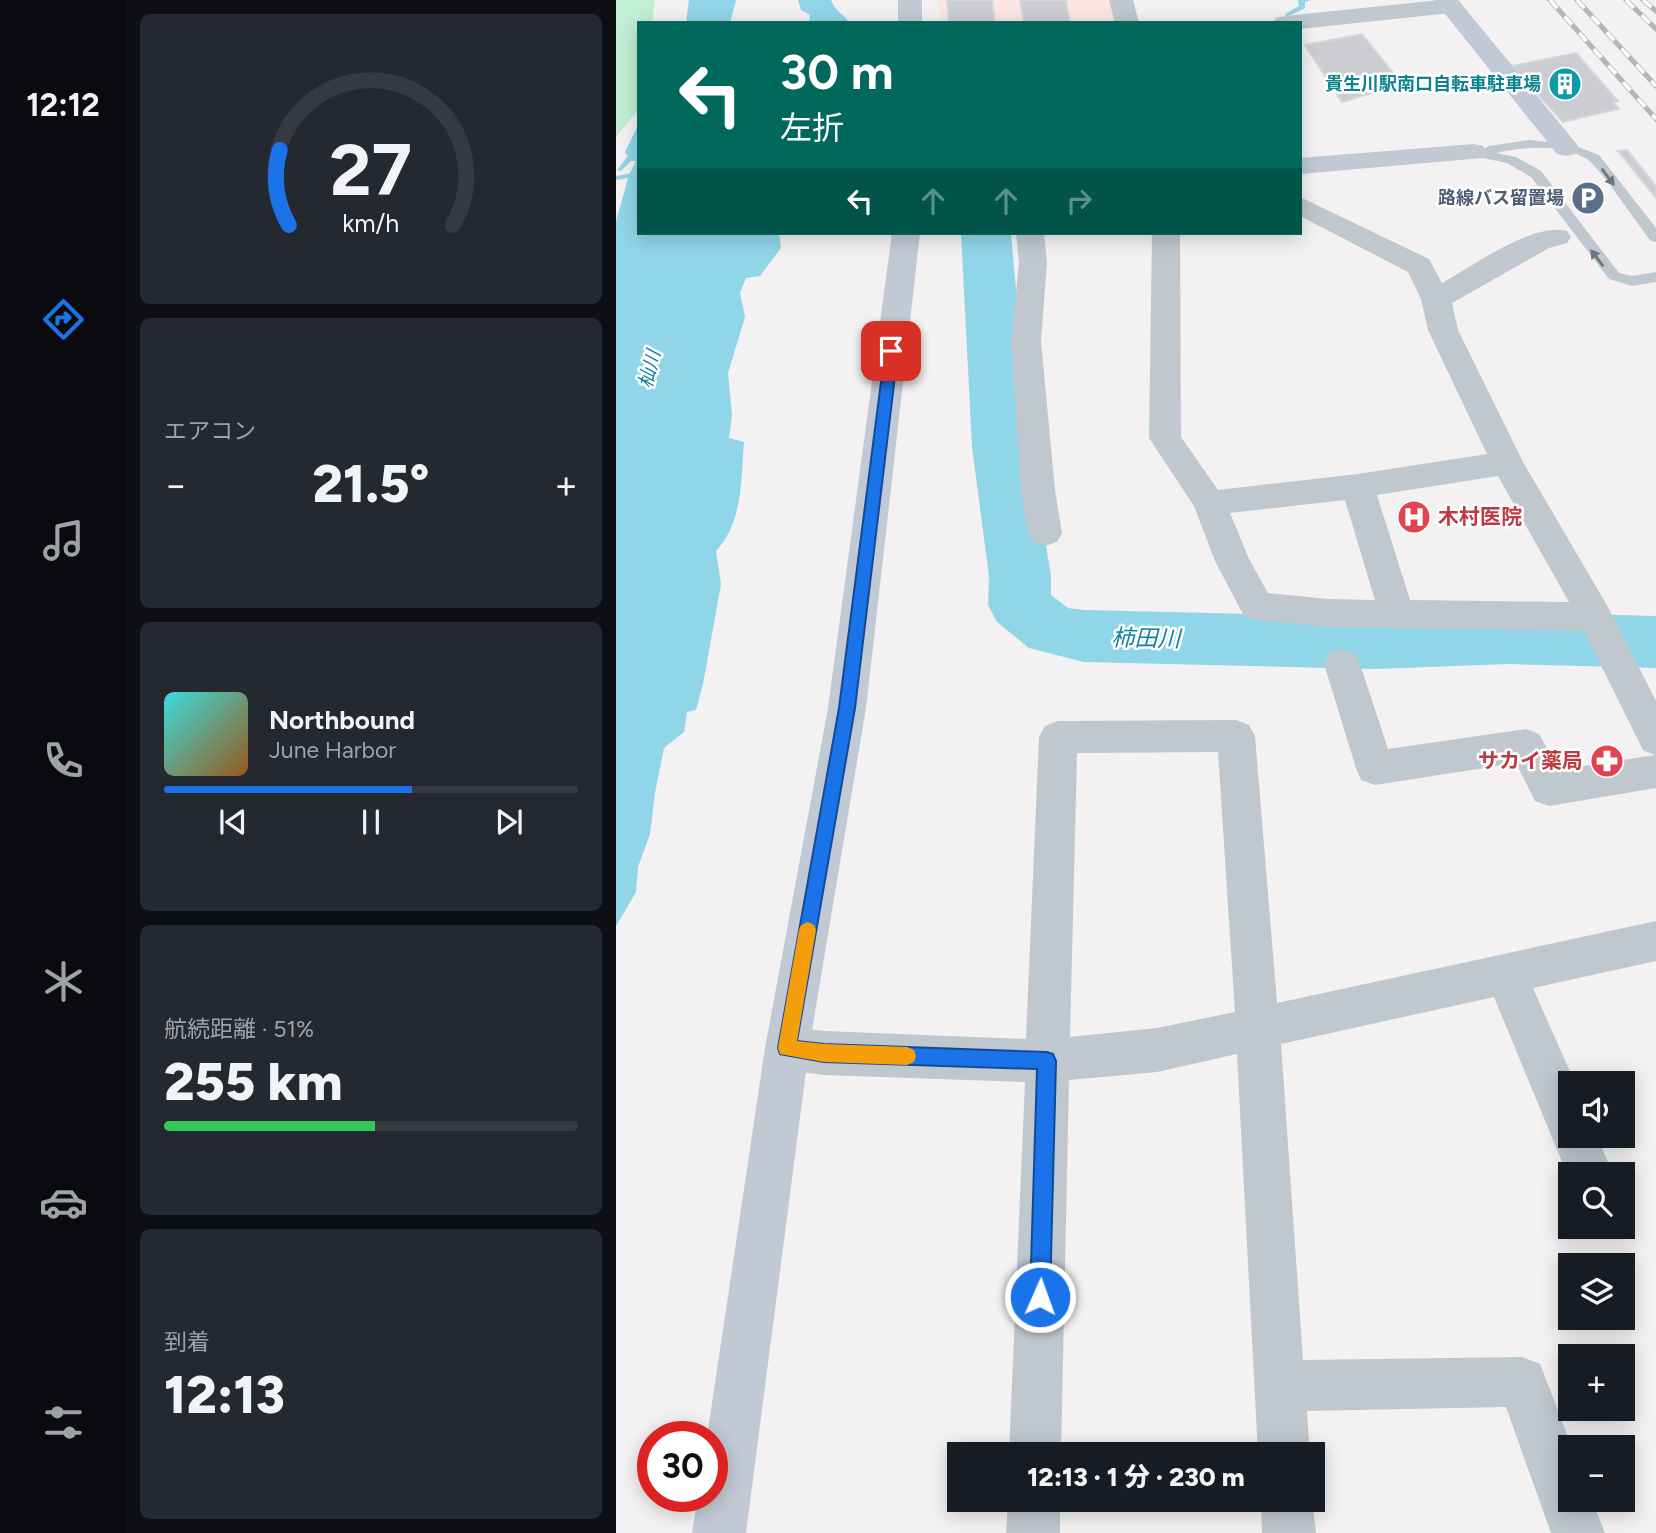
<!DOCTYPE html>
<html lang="ja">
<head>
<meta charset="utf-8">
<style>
	body { margin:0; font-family:Figtree,"Noto Sans JP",sans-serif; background:#242831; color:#f1f3f6; height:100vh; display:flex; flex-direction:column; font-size:26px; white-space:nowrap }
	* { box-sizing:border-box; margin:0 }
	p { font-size:23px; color:#9ea1a6 }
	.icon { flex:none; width:38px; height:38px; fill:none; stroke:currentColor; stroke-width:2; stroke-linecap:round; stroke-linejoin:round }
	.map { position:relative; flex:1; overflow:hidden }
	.drawer { display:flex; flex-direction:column; gap:14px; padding:14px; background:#0d0f14; width:490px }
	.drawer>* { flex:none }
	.top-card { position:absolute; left:21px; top:21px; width:665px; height:214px; border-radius:0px; box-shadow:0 4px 18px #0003; background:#00695c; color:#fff; overflow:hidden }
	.fabs { position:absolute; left:942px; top:1071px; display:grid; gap:14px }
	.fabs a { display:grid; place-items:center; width:77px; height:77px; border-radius:0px; background:#171b24; box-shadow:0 4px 18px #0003; font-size:35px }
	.speed { position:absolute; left:21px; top:1421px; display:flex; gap:14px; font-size:35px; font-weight:700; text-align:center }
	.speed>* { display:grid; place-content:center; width:91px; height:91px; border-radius:50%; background:#171b24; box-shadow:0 4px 18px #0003; line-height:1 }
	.speed .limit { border:10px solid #d22; background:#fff; color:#111 }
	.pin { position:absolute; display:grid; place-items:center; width:60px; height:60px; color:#fff; margin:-30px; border-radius:14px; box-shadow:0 4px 10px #0006 }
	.me { position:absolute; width:77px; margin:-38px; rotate:2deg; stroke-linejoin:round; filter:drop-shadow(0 0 5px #0008) }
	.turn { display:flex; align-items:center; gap:24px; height:147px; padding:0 28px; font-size:32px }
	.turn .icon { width:91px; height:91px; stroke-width:2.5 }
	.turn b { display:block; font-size:49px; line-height:60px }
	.lanes { display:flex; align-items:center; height:66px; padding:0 28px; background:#0003; justify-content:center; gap:35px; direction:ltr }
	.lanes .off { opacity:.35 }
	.big { font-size:52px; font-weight:800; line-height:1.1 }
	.drawer .tile { flex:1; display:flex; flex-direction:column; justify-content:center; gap:10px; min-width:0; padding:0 24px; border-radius:10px; background:#242831 }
	.drawer .dial { align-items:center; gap:0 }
	.dial svg { height:182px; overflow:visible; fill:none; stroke:#363941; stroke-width:7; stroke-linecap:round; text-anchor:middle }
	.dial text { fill:#f1f3f6; stroke:none }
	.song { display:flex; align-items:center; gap:21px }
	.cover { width:84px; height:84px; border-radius:10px; background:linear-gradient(135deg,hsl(180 70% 55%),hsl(30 70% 35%)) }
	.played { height:7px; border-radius:4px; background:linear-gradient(90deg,#1a73e8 60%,#363941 60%) }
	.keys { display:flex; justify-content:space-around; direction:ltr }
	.heat { display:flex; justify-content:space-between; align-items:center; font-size:38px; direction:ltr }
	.charge { height:10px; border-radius:5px; background:linear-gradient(90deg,#34c759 51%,#363941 0) }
	.trip { position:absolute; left:331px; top:1442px; width:378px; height:70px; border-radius:0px; background:#171b24; box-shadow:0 4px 18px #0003; font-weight:800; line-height:70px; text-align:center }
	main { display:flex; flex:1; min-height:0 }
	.menu { display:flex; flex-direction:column; width:126px; justify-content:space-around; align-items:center; background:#090b0e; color:#9ea1a6 }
	.menu .icon { width:49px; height:49px }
	.menu .active { color:#1a73e8 }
	.menu b { font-size:32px; color:#f1f3f6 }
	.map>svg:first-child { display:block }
</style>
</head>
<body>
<main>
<nav class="menu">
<b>12:12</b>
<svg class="icon active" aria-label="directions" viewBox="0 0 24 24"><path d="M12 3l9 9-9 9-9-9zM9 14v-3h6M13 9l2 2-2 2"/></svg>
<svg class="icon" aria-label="music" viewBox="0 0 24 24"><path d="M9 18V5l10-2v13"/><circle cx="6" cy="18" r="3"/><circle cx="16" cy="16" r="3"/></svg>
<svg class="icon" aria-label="phone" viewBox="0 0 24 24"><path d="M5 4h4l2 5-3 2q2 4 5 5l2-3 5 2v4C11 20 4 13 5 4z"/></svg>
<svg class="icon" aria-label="climate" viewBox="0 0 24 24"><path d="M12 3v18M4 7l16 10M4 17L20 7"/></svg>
<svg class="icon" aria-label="car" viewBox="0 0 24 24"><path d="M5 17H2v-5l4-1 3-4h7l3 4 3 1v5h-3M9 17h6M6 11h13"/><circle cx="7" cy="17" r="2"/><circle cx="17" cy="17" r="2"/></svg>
<svg class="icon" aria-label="filters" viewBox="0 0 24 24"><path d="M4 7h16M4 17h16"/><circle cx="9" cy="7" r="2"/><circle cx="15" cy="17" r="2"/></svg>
</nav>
<section class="drawer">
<div class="tile dial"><svg viewBox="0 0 100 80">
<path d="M14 69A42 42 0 1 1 86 69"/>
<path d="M14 69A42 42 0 0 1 10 36" stroke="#1a73e8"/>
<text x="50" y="56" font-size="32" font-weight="700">27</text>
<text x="50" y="72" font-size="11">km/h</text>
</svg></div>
<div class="tile"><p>エアコン</p>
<div class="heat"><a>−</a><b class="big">21.5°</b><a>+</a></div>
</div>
<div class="tile">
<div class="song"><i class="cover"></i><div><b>Northbound</b><p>June Harbor</p></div></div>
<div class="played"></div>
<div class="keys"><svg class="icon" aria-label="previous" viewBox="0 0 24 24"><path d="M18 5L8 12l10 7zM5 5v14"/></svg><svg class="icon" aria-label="pause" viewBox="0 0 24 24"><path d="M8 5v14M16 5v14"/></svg><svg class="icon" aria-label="next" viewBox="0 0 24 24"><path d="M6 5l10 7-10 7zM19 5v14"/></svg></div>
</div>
<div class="tile"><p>航続距離 · 51%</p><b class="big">255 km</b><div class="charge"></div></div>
<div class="tile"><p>到着</p><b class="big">12:13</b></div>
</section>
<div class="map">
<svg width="1040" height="1533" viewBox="0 0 1040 1533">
	<rect width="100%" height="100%" fill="#f3f1f1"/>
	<!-- medical -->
	<path fill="#fbe6e4" d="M322 0H496L502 23H325Z"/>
	<!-- green -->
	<path fill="#c2eed4" d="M0 0H39L36 23H23L22 110 0 137Z"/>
	<!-- water -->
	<path fill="#91d5e9" d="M73 0H120L114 23H70Z
		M182 0H215C221 14 228 13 233 23H193L194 15 185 10Z
		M23 123V233H163L165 248 144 276 130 278 124 293 129 317 112 373 116 415 113 438 128 442C125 479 127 523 100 551L105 584 87 684 80 710 71 712 68 732 48 748 39 793 34 834 22 867 20 892 0 926V221L13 175 20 161H15L5 171 1 170 12 156 9 152Z"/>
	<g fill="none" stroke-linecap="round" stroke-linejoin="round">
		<!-- stream -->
		<path fill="#91d5e9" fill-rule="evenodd" d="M682 0H695L689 2V8L673 16H669V14L683 6Z
			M23 172V176L0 180V176Z"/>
		<!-- river -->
		<path fill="#91d5e9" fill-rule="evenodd" d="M345 233H395L414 447 435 576V595L452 608 468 610 758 617 893 612 1040 616V668L893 664 758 669 468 662 413 648 381 622 372 605 373 576 356 447Z"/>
	</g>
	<!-- building -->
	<path fill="#cbcdd3" stroke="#d5d7dc" stroke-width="2" d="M331 0H376L379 23H333Z
		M404 0H450L454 23H408Z
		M746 34 790 89 767 93 766 90 726 102 689 45Z
		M960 53 1002 101 997 102 1003 109 947 122 896 66Z
		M1011 150 1040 186V198L1002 151Z"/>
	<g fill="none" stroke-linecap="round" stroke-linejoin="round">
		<!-- lane -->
		<path fill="#bfc8cf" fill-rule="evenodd" d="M913 140 954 144 983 155 1040 228V242L1035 241C1021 224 986 170 971 159 945 143 908 147 880 153L900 157 925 171 1003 273 1016 276 1040 272V282L1016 286 993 279 915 177 891 163 853 155 851 152 858 148 866 150 873 146Z"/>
		<!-- street -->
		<path fill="#bfc8cf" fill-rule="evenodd" d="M493 0H517L523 23H499Z
			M824 0 843 1 847 6 843 11 835 13 684 29V23H657L660 18 669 16Z
			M684 197 813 259 826 283C857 266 917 222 951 231L955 237 951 243 933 248 836 303 842 330 907 462 992 607 1040 701V788L933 806 919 801 900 763 759 785 745 780 740 768 708 664 713 654 726 649 739 654 744 664 772 749 910 729 923 734 943 770 1039 755 1027 750 968 631 712 627 641 620 628 616 599 561 578 506 533 438 536 233H564L565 437 602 490 742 474 871 454 812 330 805 299 792 272 684 216ZM882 476 953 602 794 600 761 495ZM729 500 759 600 712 599 652 593 633 559 614 513Z
			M400 233H428L431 263 425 341 439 490 446 533 441 542 429 546 417 542 412 533 405 490 395 341 403 263Z
			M620 720 633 725 639 736 661 1003 1040 921V961L917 988 959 1083H954V1136H981L997 1174H954V1181L878 997 665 1044 687 1360 906 1357 924 1364 956 1447H954V1500H976L989 1533H935L890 1407 691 1411 694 1454H642L621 1054 541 1072 453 1080 445 1454H393L409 1082 208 1075 171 1070 155 1063 149 1048 155 1033 171 1026 208 1031 410 1039 423 737 429 726 442 721ZM602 752 619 1012 541 1028 454 1037 461 753Z
			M696 1498 700 1533H646L645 1500Z
			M392 1500H444V1533H390Z"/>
		<!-- secondary -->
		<path fill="#c0c9d4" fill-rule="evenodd" d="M282 0H306V23H282Z
			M818 0H842L959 142 963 148 959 154 950 156 941 154Z
			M858 144 867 146 871 152 867 158 684 174V158Z
			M276 233H304L250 708 193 1048 130 1533H76L82 1496H96V1437H91L149 1048 212 708Z"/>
		<defs>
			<path id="rail" d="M934 0 1040 119
				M961 0 1040 86
				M1010 0 1040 29
				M1027 0 1040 11"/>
		</defs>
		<!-- rail casing -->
		<use href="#rail" stroke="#b3b6bb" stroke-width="5"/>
		<!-- rail -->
		<use href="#rail" stroke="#fff" stroke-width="3.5" stroke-dasharray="11" stroke-linecap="butt"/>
	</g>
	<!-- one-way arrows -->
	<defs><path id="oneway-solid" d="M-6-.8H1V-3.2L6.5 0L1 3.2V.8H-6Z" transform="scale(1.75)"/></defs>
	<g fill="#6c7780">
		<use href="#oneway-solid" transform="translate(992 177) rotate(53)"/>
		<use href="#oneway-solid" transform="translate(981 258) rotate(-127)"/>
	</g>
	<!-- route -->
	<path fill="#1a73e8" stroke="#114b97" stroke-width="2" d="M275 347 282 351 239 708 181 1041 208 1044 431 1052 437 1054 440 1061 434 1297 431 1304 424 1307 417 1304 414 1297 421 1069 208 1062 164 1054 162 1048 223 708 269 351Z"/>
	<!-- slow -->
	<path fill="#f59e0b" d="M192 922 198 925 200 930 181 1041 208 1044 291 1047 298 1050 300 1056 298 1062 291 1065 208 1062 164 1054 162 1048 183 930 185 925Z"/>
	<!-- icons -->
	<defs>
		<symbol id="building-disc" viewBox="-11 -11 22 22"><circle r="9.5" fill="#0f9aa8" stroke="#fff"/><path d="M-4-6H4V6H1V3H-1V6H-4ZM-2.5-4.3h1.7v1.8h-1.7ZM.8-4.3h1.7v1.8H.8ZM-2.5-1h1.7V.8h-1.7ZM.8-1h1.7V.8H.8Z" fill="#fff"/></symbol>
		<symbol id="parking-disc" viewBox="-11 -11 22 22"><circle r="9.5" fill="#5c6f8a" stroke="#fff"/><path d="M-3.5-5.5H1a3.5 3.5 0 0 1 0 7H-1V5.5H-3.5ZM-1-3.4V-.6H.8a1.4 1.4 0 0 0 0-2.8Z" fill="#fff"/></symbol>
		<symbol id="hospital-disc" viewBox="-11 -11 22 22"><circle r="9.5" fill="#e0444e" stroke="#fff"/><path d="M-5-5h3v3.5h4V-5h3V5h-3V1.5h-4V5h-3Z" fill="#fff"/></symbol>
		<symbol id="pharmacy-disc" viewBox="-11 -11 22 22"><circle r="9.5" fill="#e0444e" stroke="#fff"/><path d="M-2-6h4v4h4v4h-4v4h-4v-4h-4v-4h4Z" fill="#fff"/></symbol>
	</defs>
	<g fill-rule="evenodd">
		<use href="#building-disc" x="930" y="65" width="38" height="38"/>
		<use href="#parking-disc" x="953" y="179" width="38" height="38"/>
		<use href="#hospital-disc" x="779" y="498" width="38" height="38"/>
		<use href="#pharmacy-disc" x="972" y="742" width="38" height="38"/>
	</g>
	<g text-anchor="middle" stroke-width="5" stroke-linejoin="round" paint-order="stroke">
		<!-- far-culture labels -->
		<g font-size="18" font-weight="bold" fill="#0d838f" stroke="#fff" text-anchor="end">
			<text x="925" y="90">貴生川駅南口自転車駐車場</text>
		</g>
		<!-- far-service labels -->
		<g font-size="18" font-weight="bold" fill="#4e5e75" stroke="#fff" text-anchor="end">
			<text x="948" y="204">路線バス留置場</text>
		</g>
		<!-- far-water labels -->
		<g font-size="19" font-style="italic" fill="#1280a0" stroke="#fff">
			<text transform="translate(33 369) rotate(-76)" y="7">杣川</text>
		</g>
		<!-- health labels -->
		<g font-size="21" font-weight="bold" fill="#be3a42" stroke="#fff" text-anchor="start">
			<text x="822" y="524">木村医院</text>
			<text x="967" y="768" text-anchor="end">サカイ薬局</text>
		</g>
		<!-- water labels -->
		<g font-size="23" font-style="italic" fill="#1280a0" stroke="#fff">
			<text transform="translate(530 638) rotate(1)" y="8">柿田川</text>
		</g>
	</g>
</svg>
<div class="fabs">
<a><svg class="icon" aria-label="sound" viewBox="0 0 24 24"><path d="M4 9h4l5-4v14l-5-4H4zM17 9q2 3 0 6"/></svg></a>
<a><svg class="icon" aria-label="search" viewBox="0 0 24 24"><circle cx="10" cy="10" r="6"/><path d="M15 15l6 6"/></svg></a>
<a><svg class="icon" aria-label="layers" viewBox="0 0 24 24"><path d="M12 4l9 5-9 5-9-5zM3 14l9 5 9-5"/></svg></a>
<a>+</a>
<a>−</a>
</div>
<div class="speed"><div class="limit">30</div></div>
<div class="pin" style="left:275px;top:351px;background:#d93025"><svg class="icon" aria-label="arrive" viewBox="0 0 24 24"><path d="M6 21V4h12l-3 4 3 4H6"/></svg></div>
<svg class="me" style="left:424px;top:1297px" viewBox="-20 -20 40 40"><circle r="17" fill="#1a73e8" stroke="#fff" stroke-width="3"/><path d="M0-11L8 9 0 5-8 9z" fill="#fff"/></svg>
<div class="trip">12:13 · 1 分 · 230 m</div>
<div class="top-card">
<div class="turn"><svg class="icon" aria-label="left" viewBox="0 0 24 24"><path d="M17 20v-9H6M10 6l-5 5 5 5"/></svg><div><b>30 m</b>左折</div></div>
<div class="lanes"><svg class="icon" aria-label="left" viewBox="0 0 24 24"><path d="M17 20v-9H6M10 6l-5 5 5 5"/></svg><svg class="icon off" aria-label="ahead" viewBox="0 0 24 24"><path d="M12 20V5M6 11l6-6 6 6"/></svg><svg class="icon off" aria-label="ahead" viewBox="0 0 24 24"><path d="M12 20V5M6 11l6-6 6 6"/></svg><svg class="icon off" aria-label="right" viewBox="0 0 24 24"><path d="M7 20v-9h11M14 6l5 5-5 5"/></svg></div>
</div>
</div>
</main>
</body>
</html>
